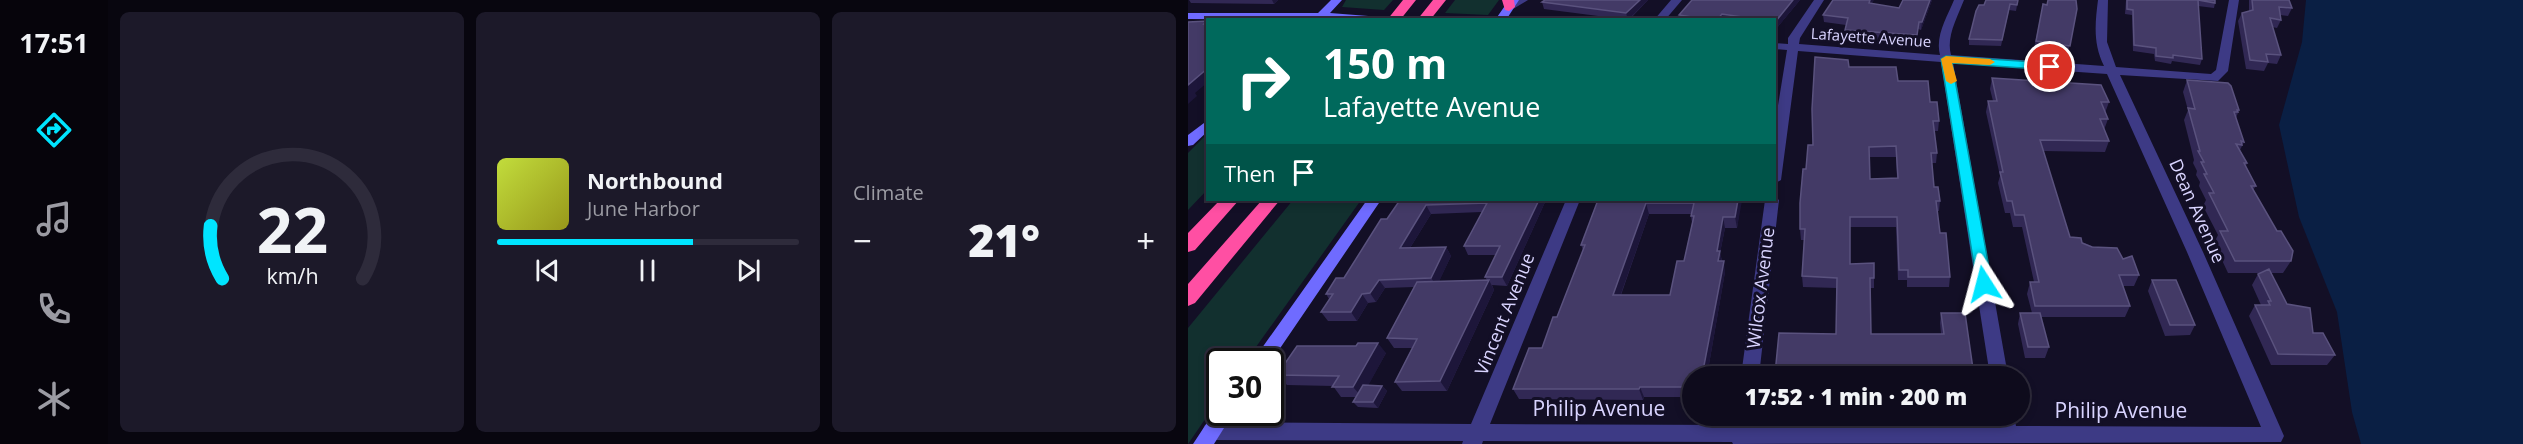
<!DOCTYPE html>
<html lang="en">
<head>
<meta charset="utf-8">
<style>
	body { margin:0; font-family:"Open Sans",sans-serif; background:#1c1929; color:#f1f3f6; height:100vh; display:flex; flex-direction:column; font-size:22px; white-space:nowrap }
	* { box-sizing:border-box; margin:0 }
	p { font-size:20px; color:#9b9ba3 }
	.icon { flex:none; width:33px; height:33px; fill:none; stroke:currentColor; stroke-width:2; stroke-linecap:round; stroke-linejoin:round }
	.map { position:relative; flex:1; overflow:hidden }
	.details { display:flex; flex-direction:column; gap:12px; padding:12px; background:#08060f; width:1080px }
	.details>* { flex:none }
	.top-card { position:absolute; left:18px; top:18px; width:570px; height:183px; border-radius:0px; box-shadow:0 3px 9px #0003,0 0 0 2px #2e2b3b; background:#00695c; color:#fff; overflow:hidden }
	.speed { position:absolute; left:18px; top:348px; display:flex; gap:12px; font-size:30px; font-weight:700; text-align:center }
	.speed>* { display:grid; place-content:center; width:78px; height:78px; border-radius:50%; background:#0e0b1c; box-shadow:0 3px 9px #0003,0 0 0 2px #2e2b3b; line-height:1 }
	.speed .limit { border:3px solid #111; border-radius:9px; background:#fff; color:#111 }
	.pin { position:absolute; display:grid; place-items:center; width:51px; height:51px; color:#fff; margin:-26px; border:3px solid #fff; border-radius:50%; box-shadow:0 2px 6px #0007 }
	.me { position:absolute; width:66px; margin:-33px; rotate:351deg; stroke-linejoin:round; filter:drop-shadow(0 0 4px #0008) }
	.turn { display:flex; align-items:center; gap:21px; height:126px; padding:0 18px; font-size:27px }
	.turn .icon { width:78px; height:78px; stroke-width:2.5 }
	.turn b { display:block; font-size:42px; line-height:51px }
	.then { display:flex; align-items:center; height:57px; padding:0 18px; background:#0003; gap:12px; font-size:22px }
	.big { font-size:45px; font-weight:800; line-height:1.1 }
	.details .card { flex:1; display:flex; flex-direction:column; justify-content:center; gap:9px; min-width:0; padding:0 21px; border-radius:9px; background:#1c1929 }
	.details .dial { align-items:center; gap:0 }
	.dial svg { height:156px; overflow:visible; fill:none; stroke:#2e2b3b; stroke-width:7; stroke-linecap:round; text-anchor:middle }
	.dial text { fill:#f1f3f6; stroke:none }
	.song { display:flex; align-items:center; gap:18px }
	.cover { width:72px; height:72px; border-radius:9px; background:linear-gradient(135deg,hsl(70 70% 55%),hsl(60 70% 35%)) }
	.played { height:6px; border-radius:3px; background:linear-gradient(90deg,#00e5ff 65%,#2e2b3b 65%) }
	.keys { display:flex; justify-content:space-around; direction:ltr }
	.heat { display:flex; justify-content:space-between; align-items:center; font-size:33px; direction:ltr }
	.details .tiles { flex:1; display:grid; gap:12px; grid-template-columns:repeat(3,1fr) }
	.trip { position:absolute; left:494px; top:366px; width:348px; height:60px; border-radius:30px; background:#0e0b1c; box-shadow:0 3px 9px #0003,0 0 0 2px #2e2b3b; font-weight:800; line-height:60px; text-align:center }
	main { display:flex; flex:1; min-height:0 }
	.dock { display:flex; flex-direction:column; width:108px; justify-content:space-around; align-items:center; background:#06040b; color:#9b9ba3 }
	.dock .icon { width:42px; height:42px }
	.dock .active { color:#00e5ff }
	.dock b { font-size:27px; color:#f1f3f6 }
	.map>svg:first-child { display:block }
</style>
</head>
<body>
<main>
<nav class="dock">
<b>17:51</b>
<svg class="icon active" aria-label="directions" viewBox="0 0 24 24"><path d="M12 3l9 9-9 9-9-9zM9 14v-3h6M13 9l2 2-2 2"/></svg>
<svg class="icon" aria-label="music" viewBox="0 0 24 24"><path d="M9 18V5l10-2v13"/><circle cx="6" cy="18" r="3"/><circle cx="16" cy="16" r="3"/></svg>
<svg class="icon" aria-label="phone" viewBox="0 0 24 24"><path d="M5 4h4l2 5-3 2q2 4 5 5l2-3 5 2v4C11 20 4 13 5 4z"/></svg>
<svg class="icon" aria-label="climate" viewBox="0 0 24 24"><path d="M12 3v18M4 7l16 10M4 17L20 7"/></svg>
</nav>
<section class="details">
<div class="tiles">
<div class="card dial"><svg viewBox="0 0 100 80">
<path d="M14 69A42 42 0 1 1 86 69"/>
<path d="M14 69A42 42 0 0 1 8 42" stroke="#00e5ff"/>
<text x="50" y="56" font-size="32" font-weight="700">22</text>
<text x="50" y="72" font-size="11">km/h</text>
</svg></div>
<div class="card">
<div class="song"><i class="cover"></i><div><b>Northbound</b><p>June Harbor</p></div></div>
<div class="played"></div>
<div class="keys"><svg class="icon" aria-label="previous" viewBox="0 0 24 24"><path d="M18 5L8 12l10 7zM5 5v14"/></svg><svg class="icon" aria-label="pause" viewBox="0 0 24 24"><path d="M8 5v14M16 5v14"/></svg><svg class="icon" aria-label="next" viewBox="0 0 24 24"><path d="M6 5l10 7-10 7zM19 5v14"/></svg></div>
</div>
<div class="card"><p>Climate</p>
<div class="heat"><a>−</a><b class="big">21°</b><a>+</a></div>
</div>
</div>
</section>
<div class="map">
<svg width="1335" height="444" viewBox="0 0 1335 444">
	<rect width="100%" height="100%" fill="#130f26"/>
	<!-- green -->
	<path fill="#12302f" d="M158 0H205L196 10 154 7Z
		M267 0H311L300 15 257 13Z
		M19 134V190L0 210V153Z
		M105 200H173L58 361 32 362 31 399 0 444V328Z"/>
	<!-- water -->
	<path fill="#0a1f44" d="M1118 0H1335V444H1173L1164 412 1149 312 1111 217 1091 125 1114 42Z"/>
	<g fill="none" stroke-linecap="round" stroke-linejoin="round">
		<!-- street -->
		<path fill="#3d3a85" fill-rule="evenodd" d="M327 0H340L325 9H317V5Z
			M483 0H494L477 20H466Z
			M626 0H636L612 38 611 44 752 55C747 36 759 17 766 0H776C769 18 758 37 763 55L916 66C905 44 907 24 910 0H920L919 42 928 67 1023 74 1028 70 1041 0H1051L1040 71 1030 81 932 75 1015 252 1096 436 1093 442 545 444 544 442 295 441 294 444H274L275 441 24 440 17 437 14 431 17 425 24 422 283 424 378 200H392L302 424 546 425 548 416H566L565 425 809 426 808 416H826L828 426 1073 427 999 252 919 74 765 63 820 376H802L753 62 610 51 593 180 586 184V130L599 50 586 49V43L600 44V38Z
			M586 196 591 200 571 376H553L577 200H586Z"/>
		<!-- secondary -->
		<path fill="#6f6bff" fill-rule="evenodd" d="M143 0H154L142 13 193 17 198 20 0 19V13H130Z
			M321 0H331L318 20H307Z
			M20 120V131L5 145 0 146V135Z
			M179 200H193L82 363 64 362Z
			M30 406 32 412H46L26 444H5Z"/>
		<!-- highway -->
		<path fill="#ff4fa3" fill-rule="evenodd" d="M215 0H228L212 20H199Z
			M245 0H258L242 20H229Z
			M314 0H326L327 7 321 11 317 10Z
			M32 200H51L7 250 0 252V233Z
			M74 200H92L7 303 0 306V284Z"/>
	</g>
	<!-- wall -->
	<path fill="#312854" fill-rule="evenodd" d="M1 0H90L86 4 3 3Z
		M460 0 441 20 356 9 354 2Z
		M612 0 588 29 586 28V20H491V15Z
		M715 0H744L733 30 730 29 728 42 657 38V30L658 25 636 22 635 15 684 4 711 8Z
		M830 0 828 11 821 10 813 46 781 45V39L796 5Z
		M938 0H1027V3L1026 8 1010 6 1014 59 1012 65 984 61 983 64 967 61 966 54 945 51 944 15 937 14Z
		M1061 0H1101L1104 8 1100 16 1092 15 1093 20 1089 28 1084 27 1093 55 1089 64 1080 63 1076 71 1058 69 1050 21 1054 13 1061 11Z
		M855 4 889 9 880 53 846 48Z
		M661 67 710 81 742 102 751 121 750 131H746L749 153 748 163H744L746 187 752 201 751 211H749L752 233 762 277 761 287H719V280H710L708 227H662V264L686 278V288H682L683 334H753L752 323 753 313 786 376H588L587 374 648 334 649 288 615 287 614 276 616 240H613L612 229 618 169 625 145ZM681 157H708L709 178 682 179Z
		M804 78 921 102 917 113 920 119 916 130 921 141 917 152 855 151 882 237 935 259 951 275 946 286H935L942 306 937 317H853L861 347 857 358H837L830 324 832 313H844L839 294 842 282H846L834 227H825L822 213H817L810 183 812 176 798 112 800 101H805L802 89Z
		M999 80 1051 110 1048 118 1056 142 1052 150 1059 163 1058 166 1068 186 1065 190 1103 261 1095 273H1083L1099 304 1147 355 1139 365H1083L1061 316 1067 305H1073L1064 285 1070 274 1072 273H1040L1026 243 1030 235 1015 206 1018 200 1011 186 1012 182 1008 175 1009 171 1005 163 1006 160 996 120 1000 110 995 92Z
		M212 200H358L319 286 304 285 306 290 259 391H214L207 382 224 348H206L199 338 226 287 197 288 188 302 180 303 169 321H140L133 312 141 299 138 294 156 278 199 219ZM294 212 276 246 280 255H308L297 277 299 280 251 281 263 256 258 247 222 248 243 214Z
		M410 200H553L549 228H537L532 253 537 272 519 376H504V397H456L455 400 331 399 325 389 354 348 369 317 395 250 393 245ZM461 214H504L503 216 504 223 496 261 482 295H433Z
		M964 280 1007 325 1002 335 977 336 960 291Z
		M198 353 180 385 194 386 199 391 190 408 170 407 165 402 168 397H153L145 386 99 385 89 375Z"/>
	<!-- shaded-wall -->
	<path fill="#1d163a" d="M84 0H90L86 4Z
		M452 0H460L440 20 438 13Z
		M605 0H612L588 29V21Z
		M682 0H686L680 11 681 3Z
		M742 0H744L733 30 734 22Z
		M534 14 535 20H529Z
		M20 68V82L7 93 9 96 0 104V85Z
		M351 200H358L319 286 314 277Z
		M550 200H553L554 201 549 228 547 217Z
		M458 203 461 214 429 305 425 295Z
		M238 205 243 214 217 256 212 248Z
		M535 217 537 228 532 253 534 262 532 272 529 251Z
		M258 247 263 256 249 286 243 278Z
		M536 261 537 272 519 376H514Z
		M191 280 197 288 188 302 182 293Z
		M301 280 306 290 259 391 252 381Z
		M174 294 180 303 169 321 163 312Z
		M190 343 198 353 174 397 165 387Z
		M194 386 199 391 190 408 185 402Z
		M452 387 456 397 455 400 451 389Z"/>
	<!-- building -->
	<path fill="#433a66" stroke="#5a527e" stroke-width="1.5" fill-rule="evenodd" d="M357 0H452L438 13 354 2Z
		M504 0H605L588 21H586V20H575L534 14 529 20H523L491 15Z
		M645 0H682L681 3 711 8 715 0H742L734 22H731L729 35 657 30 660 18 635 15Z
		M798 0H830L829 5 822 4 814 40 781 39 788 11 791 5H796Z
		M860 0H888L889 9 882 46 848 41 855 4 859 5Z
		M939 0H1027V3L1010 0 1014 59 985 55V58L968 56V48L946 45 945 10 939 9Z
		M1064 0H1101L1104 8 1091 7 1093 20 1082 18 1093 55 1078 54 1080 62 1062 60 1054 13 1065 10Z
		M19 21 16 24H20V68L0 85V22Z
		M627 57 660 60 661 67H708L710 81H740L742 102H749L751 121H745L749 153H743L746 187H750L752 201H748L752 233H758L762 277H720V270H711L709 217H662V264L686 263V278H682L683 334H756L753 313H777L786 376H761V375L587 374 591 333 648 334 649 278 614 276 617 229H612V203L615 169H618L620 145H625L624 109ZM708 146 710 178 682 179 681 147Z
		M804 78 913 85 921 102H913L920 119H912L921 141 852 140 882 237 893 238 894 243 904 247 929 248 935 259 944 256 951 275H931L942 306H847L842 282H851L836 215H827L824 201H819L812 172H815L800 101H809Z
		M999 80 1040 83 1043 86 1051 110H1049L1050 112H1046L1056 142 1053 141 1054 145 1048 144 1059 163H1056L1068 186H1063L1089 231H1093L1105 251 1103 261H1047L1032 231H1040L1021 193H1026L1016 174H1019L1013 162H1016L1010 151H1012L1000 108 1007 109Z
		M212 200H351L314 277H297L312 246H276L299 203 238 205 212 248 258 247 243 278 191 280 182 293 174 294 163 312H133L145 294H138L148 278H156L193 219H199Z
		M410 200H550L547 217H535L529 251H532L530 261H536L514 376H504V387H452L451 389H325L341 348H354L365 317H369L397 245H393ZM458 203H506L503 216H506L496 261H489L482 295H425Z
		M1081 269 1099 304 1122 308 1125 333H1135L1147 355 1090 354 1067 305H1082L1080 301H1083L1070 274Z
		M301 280 252 381 207 382 229 339 199 338 229 282Z
		M964 280H988L1007 325H982Z
		M832 313H852L861 347H840Z
		M170 343H190L165 387H144L151 376 89 375 109 346H168Z
		M175 385 194 386 185 402H165Z"/>
	<!-- route -->
	<path fill="#00e5ff" stroke="#0095a6" stroke-width="1.5" d="M758 56 862 63 867 67 862 70 764 63 804 284 801 288H791L789 284 753 59Z"/>
	<!-- slow -->
	<path fill="#f59e0b" d="M758 56 802 59 807 62 802 65 764 63 769 81 763 84 758 81 753 59Z"/>
	<g text-anchor="middle" stroke-width="6" stroke-linejoin="round" paint-order="stroke">
		<!-- far-street labels -->
		<g font-size="15" fill="#d9d4ff" stroke="#130f26">
			<text transform="translate(683 38) rotate(4)" y="5">Lafayette Avenue</text>
		</g>
		<!-- street labels -->
		<g font-size="18" fill="#d9d4ff" stroke="#130f26">
			<text transform="translate(1009 211) rotate(66)" y="6">Dean Avenue</text>
			<text transform="translate(573 288) rotate(-83)" y="6">Wilcox Avenue</text>
			<text transform="translate(317 314) rotate(-68)" y="6">Vincent Avenue</text>
		</g>
		<!-- near-street labels -->
		<g font-size="21" fill="#d9d4ff" stroke="#130f26">
			<text x="411" y="416">Philip Avenue</text>
			<text x="933" y="418">Philip Avenue</text>
		</g>
	</g>
</svg>
<div class="speed"><div class="limit">30</div></div>
<div class="pin" style="left:862px;top:67px;background:#d93025"><svg class="icon" aria-label="arrive" viewBox="0 0 24 24"><path d="M6 21V4h12l-3 4 3 4H6"/></svg></div>
<svg class="me" style="left:796px;top:284px" viewBox="-20 -20 40 40"><path d="M0-17L14 15 0 8-14 15z" fill="#00e5ff" stroke="#fff" stroke-width="4"/></svg>
<div class="trip">17:52 · 1 min · 200 m</div>
<div class="top-card">
<div class="turn"><svg class="icon" aria-label="right" viewBox="0 0 24 24"><path d="M7 20v-9h11M14 6l5 5-5 5"/></svg><div><b>150 m</b>Lafayette Avenue</div></div>
<div class="then">Then<svg class="icon" aria-label="arrive" viewBox="0 0 24 24"><path d="M6 21V4h12l-3 4 3 4H6"/></svg></div>
</div>
</div>
</main>
</body>
</html>
